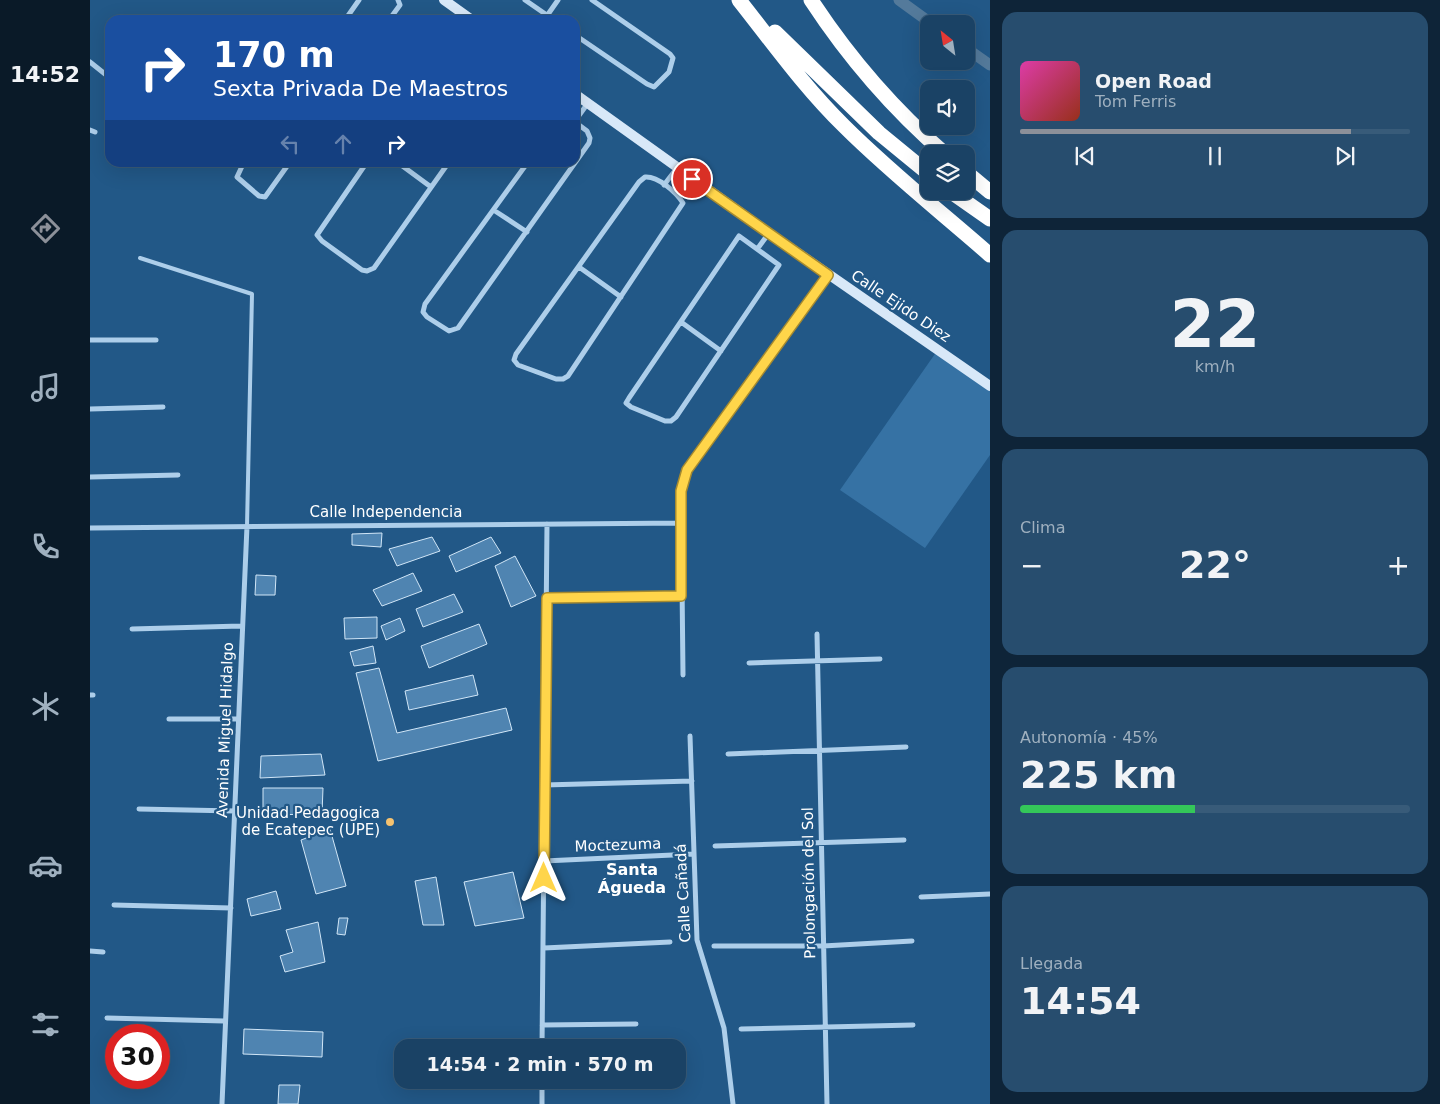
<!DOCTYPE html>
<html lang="es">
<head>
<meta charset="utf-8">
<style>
	body { margin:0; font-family:"DejaVu Sans",sans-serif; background:#274d6e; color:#f1f3f6; height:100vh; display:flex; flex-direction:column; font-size:19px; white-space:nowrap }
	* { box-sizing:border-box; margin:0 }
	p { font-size:16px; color:#9fb0bf }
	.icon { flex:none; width:28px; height:28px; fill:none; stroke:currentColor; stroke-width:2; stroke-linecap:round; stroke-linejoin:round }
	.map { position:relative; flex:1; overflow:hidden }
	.details { display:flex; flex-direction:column; gap:12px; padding:12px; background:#0e2438; width:450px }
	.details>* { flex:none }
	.guide { position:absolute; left:15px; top:15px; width:475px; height:152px; border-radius:15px; box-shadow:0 5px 20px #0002,0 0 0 1px #385b79; background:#1a4fa0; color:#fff; overflow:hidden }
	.needle { width:32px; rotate:330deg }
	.fabs { position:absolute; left:830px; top:15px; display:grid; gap:10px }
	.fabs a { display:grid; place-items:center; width:55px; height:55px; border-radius:10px; background:#1a4265; box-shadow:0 5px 20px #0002,0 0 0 1px #385b79; font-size:25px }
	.speed { position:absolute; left:15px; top:1024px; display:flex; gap:10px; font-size:25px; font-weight:700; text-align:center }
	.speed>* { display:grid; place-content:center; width:65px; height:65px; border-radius:50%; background:#1a4265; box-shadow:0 5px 20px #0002,0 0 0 1px #385b79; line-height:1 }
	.speed .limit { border:8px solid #d22; background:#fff; color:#111 }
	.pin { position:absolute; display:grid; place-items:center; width:42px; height:42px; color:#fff; margin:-21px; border:2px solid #fff; border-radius:50%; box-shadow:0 1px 5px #0007 }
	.me { position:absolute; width:55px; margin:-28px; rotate:0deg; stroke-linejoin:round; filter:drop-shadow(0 0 4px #0008) }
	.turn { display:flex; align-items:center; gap:18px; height:105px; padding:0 25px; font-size:22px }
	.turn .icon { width:65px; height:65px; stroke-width:2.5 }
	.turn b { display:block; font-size:35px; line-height:42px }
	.lanes { display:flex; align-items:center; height:48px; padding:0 25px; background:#0003; justify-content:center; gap:25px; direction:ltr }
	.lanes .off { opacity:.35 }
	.big { font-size:38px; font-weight:700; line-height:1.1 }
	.details .widget { flex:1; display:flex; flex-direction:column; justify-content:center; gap:8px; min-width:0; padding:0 18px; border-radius:15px; background:#274d6e }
	.details .dial { align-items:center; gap:0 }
	.dial b { font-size:65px; line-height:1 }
	.song { display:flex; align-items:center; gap:15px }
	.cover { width:60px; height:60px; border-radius:8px; background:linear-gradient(135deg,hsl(320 70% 55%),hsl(10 70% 35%)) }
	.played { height:5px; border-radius:2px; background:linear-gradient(90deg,#8c9099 85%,#385b79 85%) }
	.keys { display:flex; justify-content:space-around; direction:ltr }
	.heat { display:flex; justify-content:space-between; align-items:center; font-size:28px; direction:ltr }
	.charge { height:8px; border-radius:4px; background:linear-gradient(90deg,#34c759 45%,#385b79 0) }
	.trip { position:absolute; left:304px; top:1039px; width:292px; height:50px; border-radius:15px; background:#1a4265; box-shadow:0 5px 20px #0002,0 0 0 1px #385b79; font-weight:700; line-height:50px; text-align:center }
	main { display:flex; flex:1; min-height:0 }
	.tab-bar { display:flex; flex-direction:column; width:90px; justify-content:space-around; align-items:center; background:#0a1a28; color:#9fb0bf }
	.tab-bar .icon { width:35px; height:35px }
	.tab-bar .current { color:#8c9099 }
	.tab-bar b { font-size:22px; color:#f1f3f6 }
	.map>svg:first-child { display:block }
</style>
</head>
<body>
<main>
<nav class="tab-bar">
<b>14:52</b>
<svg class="icon current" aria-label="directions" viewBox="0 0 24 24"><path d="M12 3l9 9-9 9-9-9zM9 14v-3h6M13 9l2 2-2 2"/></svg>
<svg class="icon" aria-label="music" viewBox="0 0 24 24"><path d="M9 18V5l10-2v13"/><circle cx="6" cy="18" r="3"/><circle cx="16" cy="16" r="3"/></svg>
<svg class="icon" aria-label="phone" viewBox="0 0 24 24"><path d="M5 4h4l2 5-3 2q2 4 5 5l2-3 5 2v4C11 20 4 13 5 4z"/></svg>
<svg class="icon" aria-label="climate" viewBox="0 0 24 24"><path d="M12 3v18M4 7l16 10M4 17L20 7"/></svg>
<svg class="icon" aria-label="car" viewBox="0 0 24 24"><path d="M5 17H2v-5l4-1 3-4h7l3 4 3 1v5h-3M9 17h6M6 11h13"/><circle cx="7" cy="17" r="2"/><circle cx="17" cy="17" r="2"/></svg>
<svg class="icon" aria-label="filters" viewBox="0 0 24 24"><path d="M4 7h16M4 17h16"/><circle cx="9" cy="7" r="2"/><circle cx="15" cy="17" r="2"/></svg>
</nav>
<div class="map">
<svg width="900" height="1104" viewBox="0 0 900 1104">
	<rect width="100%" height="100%" fill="#225887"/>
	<!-- green -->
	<path fill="#3672a4" d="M847 351 900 388V455L835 548 750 490Z"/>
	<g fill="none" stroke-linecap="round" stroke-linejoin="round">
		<!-- canal -->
		<path stroke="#547a9b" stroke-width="11" d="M809 0 842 24
			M876 48 900 65"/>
	</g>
	<!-- building -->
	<path fill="#4f84b1" stroke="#d1e6f7" d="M292 533 291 547 262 545V534Z
		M342 537 350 551 307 566 299 549Z
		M401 537 411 553 366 572 359 556Z
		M425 556 446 596 421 607 405 566Z
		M323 573 332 591 292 606 283 590Z
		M166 575 186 576 185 595H165Z
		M364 594 373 612 333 627 326 609Z
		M287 617V638L255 639 254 618Z
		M310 618 315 631 296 640 291 626Z
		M389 624 397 644 339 668 331 646Z
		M283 646 286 663 264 666 260 652Z
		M289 668 307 733 416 708 422 730 288 761 266 673Z
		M383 675 388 695 319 710 315 691Z
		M231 754 235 775 170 778 171 756Z
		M173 788H233L232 814 173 815Z
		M240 829 256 886 226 894 211 840Z
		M423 872 434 918 385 926 374 882Z
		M346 877 354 925H333L325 881Z
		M186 891 191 909 161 916 157 899Z
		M249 918H258L255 935 247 934Z
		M228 922 235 962 195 972 190 956 203 952 196 930Z
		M154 1029 233 1032 232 1057 153 1054Z
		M189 1085H210L208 1104H188Z"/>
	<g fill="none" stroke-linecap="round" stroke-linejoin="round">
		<!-- service -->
		<path stroke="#adceea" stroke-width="4" d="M50 258 162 294 157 526"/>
		<!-- minor -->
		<path stroke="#adceea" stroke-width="5" d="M435 0 464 20
			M255 20 269 0
			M299 20 310 5 308 0
			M454 20 468 0
			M485 35 557 84 564 87 579 72 583 58 580 54 502 0
			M0 62 20 78
			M485 121 498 103
			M0 130 5 132
			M154 162 147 177 169 196 175 197 200 162
			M277 162 227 235 232 241 272 270 277 271 284 268 359 162
			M307 162 341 187
			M438 162 335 304 333 312 337 317 359 331 368 328 499 143 500 138 497 131 485 122
			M555 177C568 176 586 192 593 203L478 376 473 379H466L428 365 424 360 426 354 549 182Z
			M574 185 587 168
			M405 211 437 232
			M649 236 689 265 586 417 581 421H575L541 407 536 403 539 398Z
			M668 248 679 233
			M489 267 531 297
			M591 322 631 351
			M0 340H66
			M0 409 73 407
			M0 477 88 475
			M0 528 592 523
			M457 598 591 596
			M42 629 151 626
			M727 634 737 1104
			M659 663 790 659
			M593 675 591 491 597 470 738 275
			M0 695H3
			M79 719H147
			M600 736 607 940 634 1028 643 1104
			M638 754 816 747
			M454 785 602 781
			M49 809 145 811
			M625 846 814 840
			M454 861 604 854
			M831 897 900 894
			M24 905 141 908
			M624 946H733L822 941
			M454 948 580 942
			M0 951 13 952
			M17 1018 134 1021
			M452 1025 546 1024
			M651 1029 823 1025
			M452 1048 457 524
			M132 1104 157 526
			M452 1104V1080"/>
		<!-- secondary -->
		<path stroke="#d8e8f8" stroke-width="10" d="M354 0 382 20
			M485 94 679 233 900 386"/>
		<!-- motorway -->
		<path stroke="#fff" stroke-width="15" d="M649 0C683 43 715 88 754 126 800 172 851 212 900 255
			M721 0C759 58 803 109 855 154
			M685 32 789 133 839 174
			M876 172 900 192
			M860 191 900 219"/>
	</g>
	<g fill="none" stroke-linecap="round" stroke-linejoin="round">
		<defs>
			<path id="route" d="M454 878 457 598 591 596V491L597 470 738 275 602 179"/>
		</defs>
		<!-- route casing -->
		<use href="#route" stroke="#a68a30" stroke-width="12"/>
		<!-- route -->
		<use href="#route" stroke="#ffd54a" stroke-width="9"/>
	</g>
	<!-- markers -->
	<circle fill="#f5c26f" stroke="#225887" stroke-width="2" cx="300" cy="822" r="5"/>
	<g text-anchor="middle" stroke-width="4.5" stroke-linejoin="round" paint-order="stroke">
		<!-- street labels -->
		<g font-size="15" fill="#fff" stroke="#225887">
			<text transform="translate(811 306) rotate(34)" y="5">Calle Ejido Diez</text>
			<text x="296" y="517">Calle Independencia</text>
			<text transform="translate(135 730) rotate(-88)" y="5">Avenida Miguel Hidalgo</text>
			<text transform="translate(528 845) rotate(-2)" y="5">Moctezuma</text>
			<text transform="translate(719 883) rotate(-91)" y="5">Prolongación del Sol</text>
			<text transform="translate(593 893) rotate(-93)" y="5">Calle Cañadá</text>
		</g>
		<!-- poi labels -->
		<g font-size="15" fill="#fff" stroke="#225887" text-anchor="end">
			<text x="290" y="818">Unidad Pedagogica<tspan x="290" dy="17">de Ecatepec (UPE)</tspan></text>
		</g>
		<!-- neighbourhood labels -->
		<g font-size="16" font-weight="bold" fill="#fff" stroke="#225887">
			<text x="542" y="875">Santa<tspan x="542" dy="18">Águeda</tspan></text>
		</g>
	</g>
</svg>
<div class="fabs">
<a><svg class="needle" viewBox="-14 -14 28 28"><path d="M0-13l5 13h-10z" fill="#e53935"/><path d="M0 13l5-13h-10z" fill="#9fb0bf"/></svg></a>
<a><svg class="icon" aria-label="sound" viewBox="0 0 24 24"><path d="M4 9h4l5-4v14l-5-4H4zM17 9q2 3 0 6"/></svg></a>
<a><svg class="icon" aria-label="layers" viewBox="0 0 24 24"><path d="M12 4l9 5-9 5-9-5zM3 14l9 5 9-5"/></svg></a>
</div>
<div class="speed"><div class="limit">30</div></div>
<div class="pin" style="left:602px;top:179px;background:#d93025"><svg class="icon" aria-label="arrive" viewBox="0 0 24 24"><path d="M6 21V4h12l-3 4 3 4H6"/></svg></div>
<svg class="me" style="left:454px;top:878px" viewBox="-20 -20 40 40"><path d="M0-17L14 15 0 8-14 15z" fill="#ffd54a" stroke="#fff" stroke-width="4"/></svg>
<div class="trip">14:54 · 2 min · 570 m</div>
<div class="guide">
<div class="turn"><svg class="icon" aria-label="right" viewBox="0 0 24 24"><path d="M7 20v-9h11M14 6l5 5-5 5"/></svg><div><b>170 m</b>Sexta Privada De Maestros</div></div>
<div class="lanes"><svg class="icon off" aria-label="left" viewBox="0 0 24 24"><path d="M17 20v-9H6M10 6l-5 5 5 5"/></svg><svg class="icon off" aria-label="ahead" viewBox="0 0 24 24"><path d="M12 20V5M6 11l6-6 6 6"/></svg><svg class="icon" aria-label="right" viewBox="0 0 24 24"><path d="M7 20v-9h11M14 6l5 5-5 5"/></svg></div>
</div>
</div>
<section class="details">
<div class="widget">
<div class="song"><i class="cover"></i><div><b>Open Road</b><p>Tom Ferris</p></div></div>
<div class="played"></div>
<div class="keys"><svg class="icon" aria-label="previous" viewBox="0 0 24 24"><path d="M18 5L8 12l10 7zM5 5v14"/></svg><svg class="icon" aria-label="pause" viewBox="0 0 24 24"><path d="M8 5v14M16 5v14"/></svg><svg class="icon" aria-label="next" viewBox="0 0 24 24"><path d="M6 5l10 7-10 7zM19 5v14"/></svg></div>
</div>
<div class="widget dial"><b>22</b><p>km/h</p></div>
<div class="widget"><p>Clima</p>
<div class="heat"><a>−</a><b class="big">22°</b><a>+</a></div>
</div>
<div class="widget"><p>Autonomía · 45%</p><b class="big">225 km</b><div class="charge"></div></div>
<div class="widget"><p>Llegada</p><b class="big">14:54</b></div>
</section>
</main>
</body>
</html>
